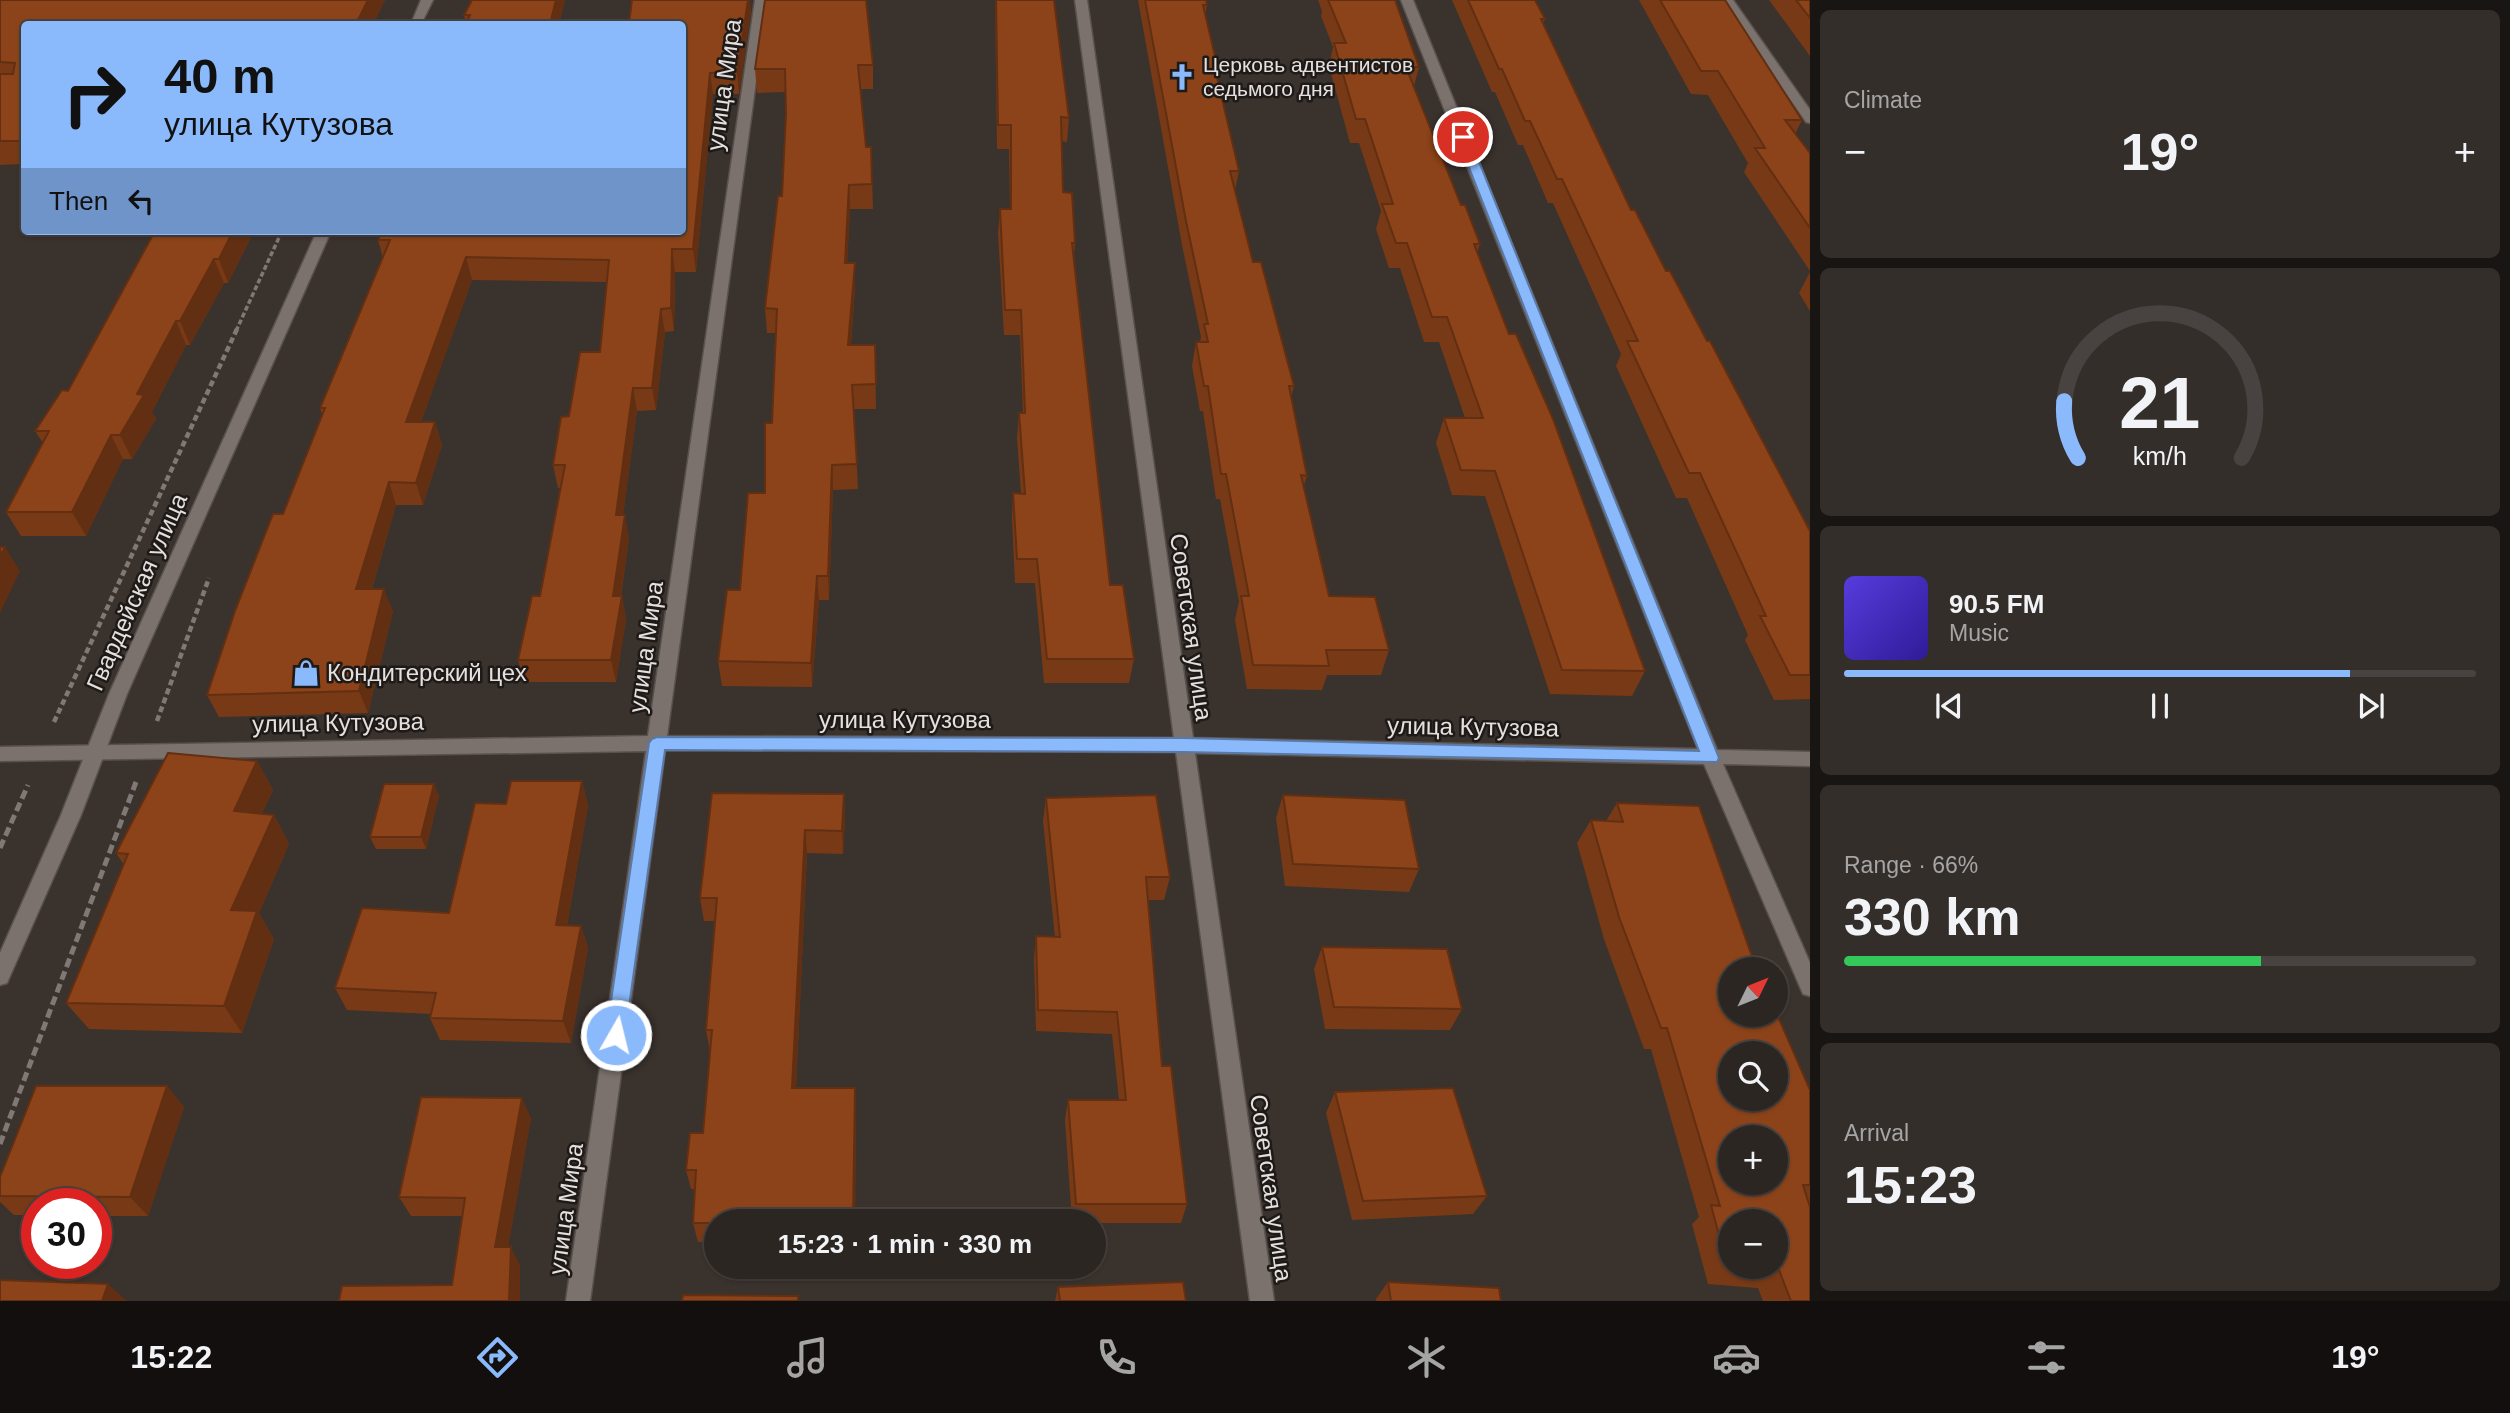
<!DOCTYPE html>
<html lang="en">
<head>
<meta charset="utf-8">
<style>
	body { margin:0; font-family:Helvetica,sans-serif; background:#342e2a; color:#f1f3f6; height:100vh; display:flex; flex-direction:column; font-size:26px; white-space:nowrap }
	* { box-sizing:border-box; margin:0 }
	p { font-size:23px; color:#a6a5a5 }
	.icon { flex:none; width:38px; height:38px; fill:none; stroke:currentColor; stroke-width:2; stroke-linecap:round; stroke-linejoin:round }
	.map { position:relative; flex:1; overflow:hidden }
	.details { display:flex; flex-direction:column; gap:10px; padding:10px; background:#181513; width:700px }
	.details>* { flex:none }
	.top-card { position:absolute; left:21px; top:21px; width:665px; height:214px; border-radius:7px; box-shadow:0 2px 5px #0004,0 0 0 2px #484340; background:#8abafc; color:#111; overflow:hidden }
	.needle { width:46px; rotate:47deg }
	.fabs { position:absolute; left:1718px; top:957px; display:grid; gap:14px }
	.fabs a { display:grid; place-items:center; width:70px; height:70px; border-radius:50%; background:#2c2622; box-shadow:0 2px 5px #0004,0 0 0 2px #484340; font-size:35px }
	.speed { position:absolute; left:21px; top:1188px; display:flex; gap:14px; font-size:35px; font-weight:700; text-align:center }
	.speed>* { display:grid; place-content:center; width:91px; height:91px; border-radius:50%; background:#2c2622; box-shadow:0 2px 5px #0004,0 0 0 2px #484340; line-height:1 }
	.speed .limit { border:10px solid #d22; background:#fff; color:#111 }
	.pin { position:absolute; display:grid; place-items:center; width:60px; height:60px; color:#fff; margin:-30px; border:4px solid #fff; border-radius:50%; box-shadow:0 2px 7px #0007 }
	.me { position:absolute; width:77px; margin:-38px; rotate:8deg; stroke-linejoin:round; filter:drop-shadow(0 0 5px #0008) }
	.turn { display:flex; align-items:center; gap:24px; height:147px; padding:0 28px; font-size:32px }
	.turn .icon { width:91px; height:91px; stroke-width:2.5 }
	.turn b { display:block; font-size:49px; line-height:60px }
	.then { display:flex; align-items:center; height:66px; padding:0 28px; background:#0003; gap:14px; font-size:26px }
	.big { font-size:52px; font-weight:700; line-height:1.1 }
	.details .card { flex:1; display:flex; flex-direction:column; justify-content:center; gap:10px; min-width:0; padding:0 24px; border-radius:10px; background:#342e2a }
	.details .dial { align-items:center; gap:0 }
	.dial svg { height:182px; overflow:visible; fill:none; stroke:#484340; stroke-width:7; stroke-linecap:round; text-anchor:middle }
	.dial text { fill:#f1f3f6; stroke:none }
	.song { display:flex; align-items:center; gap:21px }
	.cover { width:84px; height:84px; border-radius:10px; background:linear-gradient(135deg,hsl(250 70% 55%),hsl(250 70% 35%)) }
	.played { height:7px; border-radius:4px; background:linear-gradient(90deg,#8abafc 80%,#484340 80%) }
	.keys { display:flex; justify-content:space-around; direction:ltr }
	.heat { display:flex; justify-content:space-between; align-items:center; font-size:38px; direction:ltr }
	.charge { height:10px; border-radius:5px; background:linear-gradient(90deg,#34c759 66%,#484340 0) }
	.trip { position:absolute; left:704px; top:1209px; width:402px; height:70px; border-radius:35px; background:#2c2622; box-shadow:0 2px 5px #0004,0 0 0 2px #484340; font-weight:700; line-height:70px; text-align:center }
	.tabs { display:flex; height:112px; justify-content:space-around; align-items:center; background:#120f0e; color:#a6a5a5 }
	.tabs .icon { width:49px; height:49px }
	.tabs .selected { color:#8abafc }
	.tabs b { font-size:32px; color:#f1f3f6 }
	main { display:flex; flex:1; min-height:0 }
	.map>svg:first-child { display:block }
</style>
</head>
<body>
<main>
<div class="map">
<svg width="1810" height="1301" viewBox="0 0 1810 1301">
	<rect width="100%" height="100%" fill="#3a322d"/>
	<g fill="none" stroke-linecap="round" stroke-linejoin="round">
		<defs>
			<path id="minor" d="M755 0H767L667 736 1174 738 1075 0H1087L1193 738 1698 749 1401 0H1413L1717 750 1810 752V766L1723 764 1810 963V996L1803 994 1800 987 1704 764 1195 753 1274 1301H1250L1176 752 665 750 590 1301H566L646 751 0 761V747L648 736Z
				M1721 0H1733L1810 110V123L1806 122Z"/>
			<path id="tertiary" d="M421 0H433L421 24H411Z
				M317 231H331L127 694 81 815 10 976 7 983 0 985V953L61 815 109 694Z"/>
		</defs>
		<!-- minor casing -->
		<use href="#minor" stroke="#58514e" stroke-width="3"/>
		<!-- tertiary casing -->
		<use href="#tertiary" stroke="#58514e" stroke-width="3"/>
		<!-- path-far2 -->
		<path stroke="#7f7874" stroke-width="3.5" stroke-dasharray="5 2.5" stroke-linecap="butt" d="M236 331 282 231"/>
		<!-- path-far1 -->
		<path stroke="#7f7874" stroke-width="4.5" stroke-dasharray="6 3.5" stroke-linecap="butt" d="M157 721 209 578
			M54 722 237 329"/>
		<!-- path -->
		<path stroke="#7f7874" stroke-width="5" stroke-dasharray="9 4.5" stroke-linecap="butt" d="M0 848 28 785
			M0 1144 136 782"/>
		<!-- minor -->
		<use href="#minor" fill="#7c726d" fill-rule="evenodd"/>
		<!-- tertiary -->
		<use href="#tertiary" fill="#7c726d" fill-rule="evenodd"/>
	</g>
	<!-- wall -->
	<path fill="#783a16" d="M0 0H385L373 24H24V164L0 165Z
		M565 0 559 24H466L464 15Z
		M765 0 873 65V89H860L866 147H871L873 209H850L847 263 855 287 851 345H875L876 409H854L858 489 833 490 829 600H819L812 687 722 686 718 661 740 590 765 493 772 423 776 333H767L765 308 782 196 786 113 785 92 757 93 755 69Z
		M995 0H1054L1069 118 1067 142 1061 141 1063 192 1075 243 1074 256 1110 585 1134 659 1129 683H1044L1035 583H1015L1012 518 1013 493H1021L1017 438 1019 413H1023L1020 335H1004L998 233 1000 209H1010L1009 149H997Z
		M1138 0H1206L1207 5 1205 16 1219 73 1217 79 1239 171 1235 190 1253 262 1294 386 1291 398 1307 476 1303 488 1329 596 1389 650 1381 675H1327L1322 690 1247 689 1235 620 1239 601 1220 499H1216L1203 411H1200L1192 366 1196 342H1200L1201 337 1182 245Z
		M1318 0H1395L1419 67 1414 86 1461 205 1480 244 1477 253 1645 671 1632 696 1550 694 1485 496 1452 495 1436 443 1444 418H1465L1439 342H1424L1400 268H1389L1376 229 1381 211 1359 143H1350L1329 66 1333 47 1321 16 1322 11Z
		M1452 0H1535L1545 19 1543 24 1631 210 1707 341 1810 531V699L1774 700 1745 640 1748 635 1687 498H1676L1616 366 1621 354 1553 203H1548L1523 145H1518L1495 92H1492Z
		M1639 0H1725L1802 120 1795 134 1810 153V271L1744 172 1748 163 1708 95 1691 94Z
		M1769 0H1810V56Z
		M751 10 739 94H713L696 272H675L674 331 665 332 656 410 637 411 623 515 629 538 621 596H622L626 619 616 682H524L518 660 540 596 561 488H558L553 465 569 416 600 352 607 282 472 280 421 422H435L442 445 423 505H396L372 589 393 611 368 713 219 717 207 695 283 514 322 414 320 408 383 258 378 240 682 231V24Z
		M155 231H254L228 283H224L190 345H186L152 412 156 419 132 459H123L86 536H21L6 512 43 443 35 431 68 391Z
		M1810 272V311L1799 293Z
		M257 761 273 790 262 813 274 815 289 844 259 913 274 939 242 1033 89 1029 66 1003 124 865 116 853Z
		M582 781 588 805 567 926H581L588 948 571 1043 440 1040 430 1018 431 1014 347 1010 335 988 449 913 506 804Z
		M434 784 439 796 426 849H376L370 837Z
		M844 794 845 818 843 854 807 853 796 1088H855L856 1108 855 1222H716V1242H698L693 1223 695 1189H691L686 1170 703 1133 710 1051 706 1030 715 921H704L700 898Z
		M1283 795 1419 869 1409 892 1285 886 1276 818Z
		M1046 798 1170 877 1164 900H1148L1162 1066 1187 1204 1181 1223H1094V1222H1072L1065 1120 1068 1100H1119L1112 1034 1036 1031 1034 958 1036 936 1055 937 1043 821Z
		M1617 803 1750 951 1810 1090V1301H1763L1758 1288 1708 1284 1692 1224 1699 1217 1651 1049H1644L1604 939 1577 843 1591 820 1606 821Z
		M1322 947 1462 1009 1450 1030 1325 1029 1314 969Z
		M167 1086 184 1107 148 1216H96V1204H37V1215H14L0 1202V1177Z
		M1335 1092 1487 1196 1473 1214 1352 1220 1326 1113Z
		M531 1118 508 1247 520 1265 462 1216H411L399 1197Z
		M1388 1282 1501 1301H1376V1299Z
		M1058 1287 1186 1301H1055Z"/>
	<!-- shaded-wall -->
	<path fill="#622f12" d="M368 0H385L373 24H356Z
		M556 0H565L559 24H550Z
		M748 0H750L751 10 739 94 737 72Z
		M710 73 713 94 696 272 693 249Z
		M849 185 850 209 846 287 845 263Z
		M233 231H254L228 283 219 259Z
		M672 249 675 272 674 331 671 308Z
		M466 257 472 280 413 445 406 422Z
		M214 259 224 283 190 345 180 321Z
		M855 263V287L849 370 848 345Z
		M661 309 665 332 656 410 652 388Z
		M176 321 186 345 152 412 156 419 132 459 120 435 137 394Z
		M633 388 637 411 620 538 616 515Z
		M435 422 442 445 423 505 416 483Z
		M111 435 123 459 86 536 72 512Z
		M832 465 833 490 829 600 828 576Z
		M389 482 396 505 365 612 356 589Z
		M625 515 629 538 617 619 613 596Z
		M5 547 20 571 0 613V556Z
		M817 576 819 600 812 687 811 663Z
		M384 589 393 611 368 713 359 691Z
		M622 596 626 619 616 682 611 660Z
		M257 761 273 790 250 840 234 811Z
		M582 781 588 805 563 948 556 925Z
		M434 784 439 796 426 849 421 837Z
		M844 794 845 818 843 854 842 831Z
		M274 815 289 844 259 913 274 939 242 1033 224 1006 231 910Z
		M805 830 807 853 795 1108 792 1088Z
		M581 926 588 948 571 1043 563 1021Z
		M167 1086 184 1107 148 1216 130 1197Z
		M855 1088 856 1108 855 1222H853Z
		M522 1098 531 1118 505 1265 495 1247Z
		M511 1247 520 1265V1301H509Z
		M108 1284 127 1301H102Z"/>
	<!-- building -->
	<path fill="#8c4319" stroke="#622f12" stroke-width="2" fill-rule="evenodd" d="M0 0H368L356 24H24V141H0V74H13L15 63 0 62Z
		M472 0H556L550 24H466L470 15H464Z
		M632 0H748L737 72 710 73 693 249H672L671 308 661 309 652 388H633L616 515H625L613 596H622L611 660H518L532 596H540L565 465H553L561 417 569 416 580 352H600L609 260 466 257 406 422H435L416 483 389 482 356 589H384L359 691 207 695 235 611 273 514H283L325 408H320L390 240H378L382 231H682V24H629Z
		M765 0H866L873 65H858L866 147H871L872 184 849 185 845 263H855L848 345H875L876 384 852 385 857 464 832 465 828 576H817L811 663 718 661 727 590H740L748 493H765V423H772L777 309 765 308 778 196H782L786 113 785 69H755Z
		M996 0H1054L1069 118 1061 117 1063 192 1072 193 1075 243H1072L1110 585H1123L1134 659H1047L1037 559H1017L1013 493 1025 494 1019 413H1025L1021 310H1005L1000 209H1011V125H998Z
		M1145 0H1206L1207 5H1203L1219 73H1216L1239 171H1230L1253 262H1261L1294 386H1289L1307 476 1301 475 1329 596 1375 597 1389 650H1326L1329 666 1253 665 1241 596H1249L1226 474H1221L1208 386H1204L1196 342H1208L1204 324H1208L1186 221Z
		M1328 0H1395L1419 67H1406L1461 205H1465L1480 244H1474L1509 334H1516L1553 419 1645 671 1562 670 1495 471 1461 470 1444 418H1483L1447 317H1432L1407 243H1396L1382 204H1393L1365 119H1356L1334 43H1346Z
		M1468 0H1535L1545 19H1541L1631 210H1635L1666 271H1670L1707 341H1710L1810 531V675H1790L1760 616H1766L1700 473H1689L1627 341H1638L1562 179H1557L1530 121H1525L1502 69H1499Z
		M1660 0H1725L1802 120H1785L1810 153V228L1755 148H1765L1718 71H1701Z
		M1796 0H1810V18Z
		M155 231H233L219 259H214L180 321H176L137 394 144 395 120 435H111L72 512H6L49 431H35L62 390 68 391Z
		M0 547H5L0 556Z
		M168 753 257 761 234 811 274 815 231 910 257 911 224 1006 66 1003 128 854 116 853Z
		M511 781H582L556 925 581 926 563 1021 430 1018 436 993 335 988 362 908 449 913 475 803 506 804Z
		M384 784H434L421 837H370Z
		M712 793 844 794 842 831 805 830 792 1088H855L853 1222H716V1223H693L696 1170H686L690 1133H703L712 1030H706L717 898H700Z
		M1156 795 1170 877H1146L1162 1066H1171L1187 1204H1076L1068 1100H1126L1117 1012 1038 1010 1036 936 1060 937 1046 798Z
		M1283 795 1405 800 1419 869 1293 864Z
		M1617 803 1699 806 1750 951 1758 970H1731V1015H1776V1012L1810 1090V1185H1803L1810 1207V1301H1791L1779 1270 1736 1267H1776V1222H1731V1267L1727 1266 1711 1205 1720 1206 1667 1028H1661L1619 917 1591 820 1623 822ZM1731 1054H1776V1099H1731ZM1731 1138H1776V1183H1731Z
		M1322 947 1447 949 1462 1009 1334 1007Z
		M36 1086H167L130 1197 0 1196V1177Z
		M1453 1088 1487 1196 1363 1201 1335 1092Z
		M421 1097 522 1098 495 1247H511L509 1301H339L342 1286 452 1285 465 1198 399 1197Z
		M0 1280 108 1284 102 1301H0Z
		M1183 1282 1186 1301H1060L1058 1287Z
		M1388 1282 1499 1288 1501 1301H1391Z
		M683 1295 798 1296V1301H682Z"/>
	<!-- route -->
	<path fill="#8abafc" stroke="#5a79a4" stroke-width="2" d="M1463 133 1469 137 1719 758 1717 762 1183 752 665 750 625 1035 623 1042 616 1044 609 1042 606 1035 649 743 652 739 657 737 1183 738 1699 751 1457 137Z"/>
	<!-- icons -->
	<defs>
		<symbol id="church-bare" viewBox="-9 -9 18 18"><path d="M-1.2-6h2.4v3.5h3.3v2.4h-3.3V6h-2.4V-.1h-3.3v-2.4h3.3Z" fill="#8abafc" stroke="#1e1a18" stroke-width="2.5" paint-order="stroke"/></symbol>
		<symbol id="shop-bare" viewBox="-9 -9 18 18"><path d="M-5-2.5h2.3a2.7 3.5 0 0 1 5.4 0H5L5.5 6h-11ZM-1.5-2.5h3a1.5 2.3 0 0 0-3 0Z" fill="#8abafc" stroke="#1e1a18" stroke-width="2.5" paint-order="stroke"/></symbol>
	</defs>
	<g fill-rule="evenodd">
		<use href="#church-bare" x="1163" y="58" width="38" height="38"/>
		<use href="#shop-bare" x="287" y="654" width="38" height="38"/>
	</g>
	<g text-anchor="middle" stroke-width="5" stroke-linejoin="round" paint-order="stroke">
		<!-- far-poi labels -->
		<g font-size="21" fill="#e5e0dd" stroke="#1e1a18" text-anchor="start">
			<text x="1203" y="72">Церковь адвентистов<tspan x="1203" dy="24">седьмого дня</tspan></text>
		</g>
		<!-- street labels -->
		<g font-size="24" fill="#e5e0dd" stroke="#1e1a18">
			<text transform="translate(724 85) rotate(-82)" y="8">улица Мира</text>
			<text transform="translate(137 592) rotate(-66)" y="8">Гвардейская улица</text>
			<text transform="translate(1191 627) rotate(82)" y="8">Советская улица</text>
			<text transform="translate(646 647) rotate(-82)" y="8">улица Мира</text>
			<text x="905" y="728">улица Кутузова</text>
			<text transform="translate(338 723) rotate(-1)" y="8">улица Кутузова</text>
			<text transform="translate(1473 727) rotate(1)" y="8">улица Кутузова</text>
			<text transform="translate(1271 1188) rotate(82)" y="8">Советская улица</text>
			<text transform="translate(566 1209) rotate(-82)" y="8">улица Мира</text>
		</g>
		<!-- poi labels -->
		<g font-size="24" fill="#e5e0dd" stroke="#1e1a18" text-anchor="start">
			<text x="327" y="681">Кондитерский цех</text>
		</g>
	</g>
</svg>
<div class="fabs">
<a><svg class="needle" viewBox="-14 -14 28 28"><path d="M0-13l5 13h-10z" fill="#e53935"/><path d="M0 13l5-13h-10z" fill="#a6a5a5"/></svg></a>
<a><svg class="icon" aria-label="search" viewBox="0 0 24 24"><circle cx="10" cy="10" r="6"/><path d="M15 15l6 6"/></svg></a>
<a>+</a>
<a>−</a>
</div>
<div class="speed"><div class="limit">30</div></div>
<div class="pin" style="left:1463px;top:137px;background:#d93025"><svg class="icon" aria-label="arrive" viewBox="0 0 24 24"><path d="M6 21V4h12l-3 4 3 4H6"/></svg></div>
<svg class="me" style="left:616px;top:1035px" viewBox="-20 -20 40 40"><circle r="17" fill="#8abafc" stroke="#fff" stroke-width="3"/><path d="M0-11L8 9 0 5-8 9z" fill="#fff"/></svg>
<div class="trip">15:23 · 1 min · 330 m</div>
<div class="top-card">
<div class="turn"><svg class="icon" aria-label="right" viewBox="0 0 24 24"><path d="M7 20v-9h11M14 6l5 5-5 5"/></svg><div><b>40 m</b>улица Кутузова</div></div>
<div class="then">Then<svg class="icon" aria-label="left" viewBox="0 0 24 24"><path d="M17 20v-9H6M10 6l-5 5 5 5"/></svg></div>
</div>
</div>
<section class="details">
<div class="card"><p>Climate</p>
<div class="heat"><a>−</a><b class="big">19°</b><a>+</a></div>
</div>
<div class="card dial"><svg viewBox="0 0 100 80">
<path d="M14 69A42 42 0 1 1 86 69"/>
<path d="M14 69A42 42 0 0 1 8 44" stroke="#8abafc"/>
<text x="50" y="56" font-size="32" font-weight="700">21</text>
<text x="50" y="72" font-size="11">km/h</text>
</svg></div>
<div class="card">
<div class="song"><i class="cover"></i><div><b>90.5 FM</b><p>Music</p></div></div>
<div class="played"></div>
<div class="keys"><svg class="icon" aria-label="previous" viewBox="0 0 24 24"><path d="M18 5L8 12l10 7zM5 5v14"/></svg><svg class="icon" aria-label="pause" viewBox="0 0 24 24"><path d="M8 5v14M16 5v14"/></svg><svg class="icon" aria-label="next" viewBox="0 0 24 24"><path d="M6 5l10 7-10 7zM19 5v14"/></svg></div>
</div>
<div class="card"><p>Range · 66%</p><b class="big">330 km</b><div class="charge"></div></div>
<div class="card"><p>Arrival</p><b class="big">15:23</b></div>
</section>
</main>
<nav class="tabs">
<b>15:22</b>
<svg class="icon selected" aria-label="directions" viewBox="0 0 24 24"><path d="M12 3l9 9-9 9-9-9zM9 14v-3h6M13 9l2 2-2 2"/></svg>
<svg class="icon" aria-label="music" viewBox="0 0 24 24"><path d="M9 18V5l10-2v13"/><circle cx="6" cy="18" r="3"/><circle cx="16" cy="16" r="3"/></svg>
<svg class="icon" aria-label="phone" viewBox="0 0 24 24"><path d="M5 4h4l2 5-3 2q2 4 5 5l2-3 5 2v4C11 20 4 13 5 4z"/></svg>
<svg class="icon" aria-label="climate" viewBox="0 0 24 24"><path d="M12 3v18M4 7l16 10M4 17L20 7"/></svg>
<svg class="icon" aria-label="car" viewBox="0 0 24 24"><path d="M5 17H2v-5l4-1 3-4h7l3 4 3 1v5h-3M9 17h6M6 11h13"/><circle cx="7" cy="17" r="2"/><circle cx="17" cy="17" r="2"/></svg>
<svg class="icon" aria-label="filters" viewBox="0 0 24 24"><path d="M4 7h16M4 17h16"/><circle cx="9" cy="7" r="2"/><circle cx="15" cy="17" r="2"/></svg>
<b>19°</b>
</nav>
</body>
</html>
